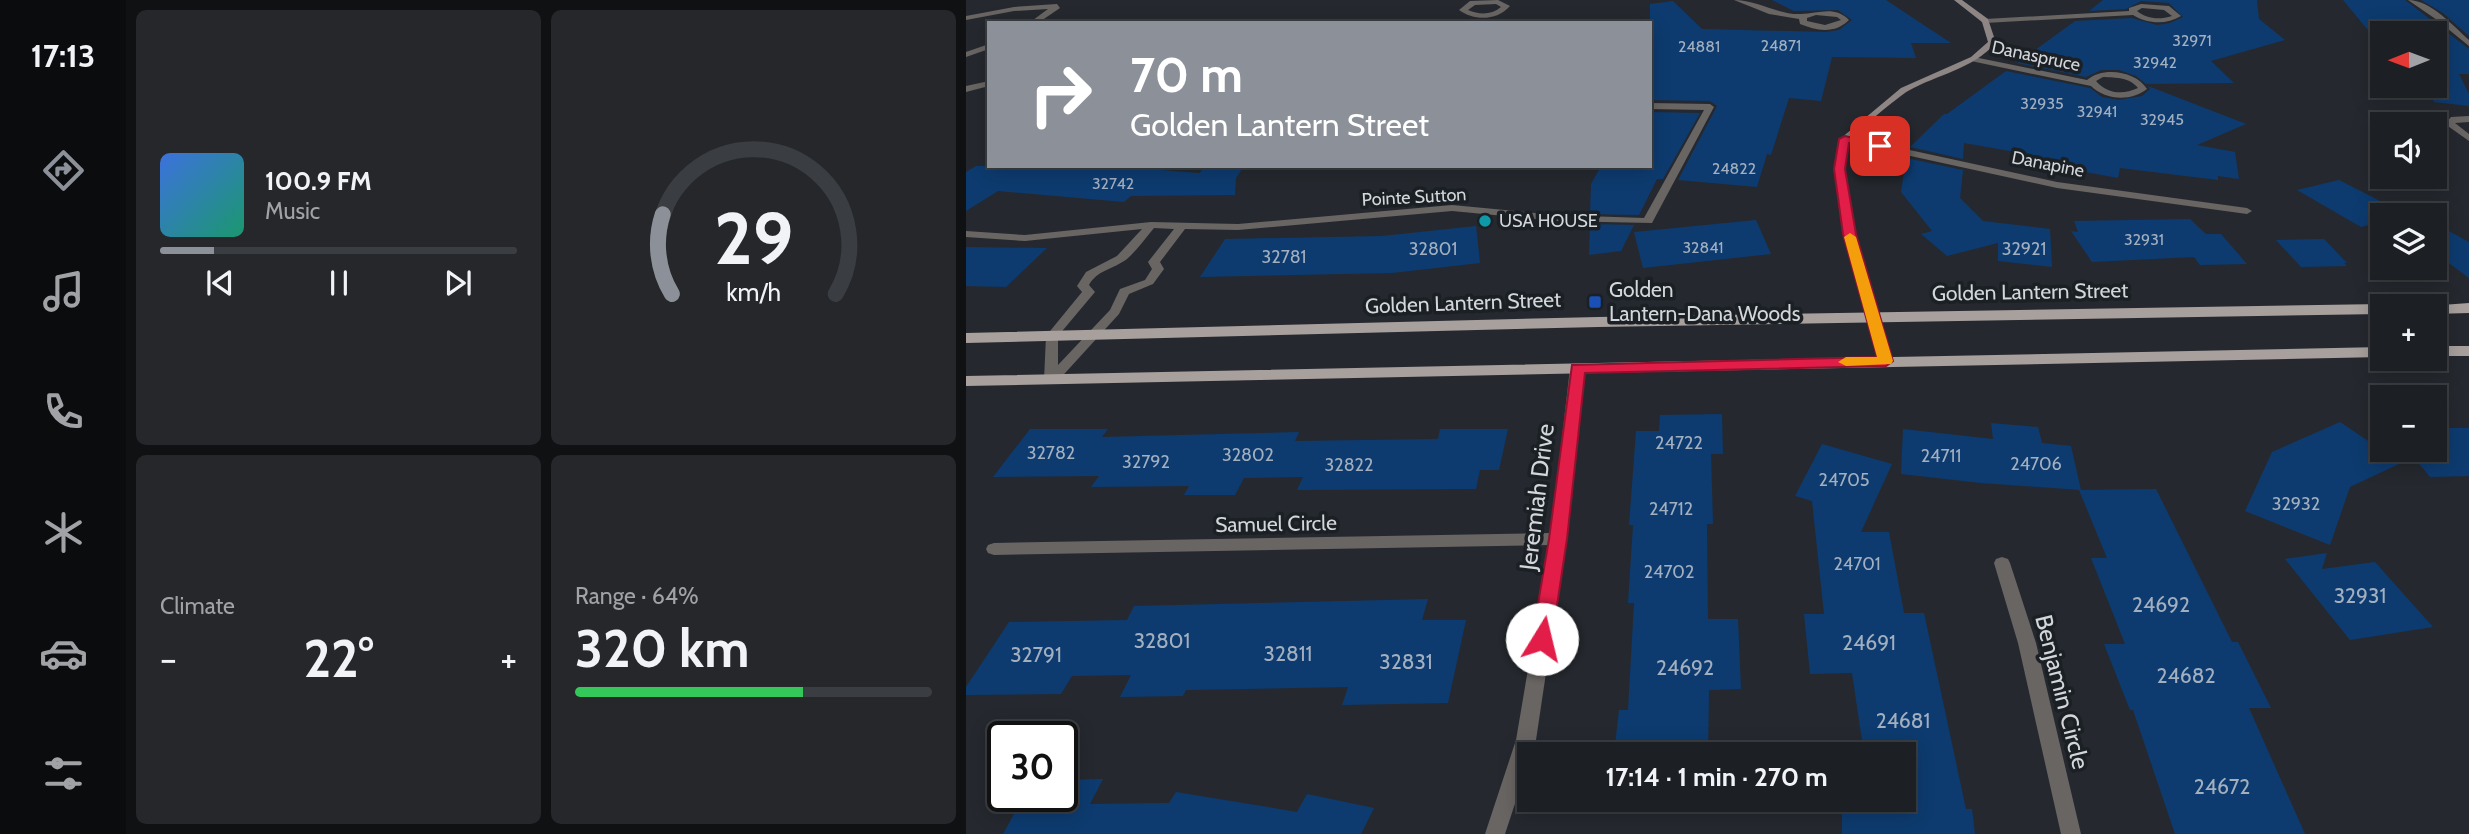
<!DOCTYPE html>
<html lang="en">
<head>
<meta charset="utf-8">
<style>
	body { margin:0; font-family:Cabin,sans-serif; background:#25272b; color:#f1f3f6; height:100vh; display:flex; flex-direction:column; font-size:26px; white-space:nowrap }
	* { box-sizing:border-box; margin:0 }
	p { font-size:23px; color:#a0a2a6 }
	.icon { flex:none; width:38px; height:38px; fill:none; stroke:currentColor; stroke-width:2; stroke-linecap:round; stroke-linejoin:round }
	.map { position:relative; flex:1; overflow:hidden }
	.details { display:flex; flex-direction:column; gap:10px; padding:10px; background:#0f1113; width:840px }
	.details>* { flex:none }
	.hud { position:absolute; left:21px; top:21px; width:665px; height:147px; border-radius:0px; box-shadow:0 4px 18px #0003,0 0 0 2px #3a3d41; background:#8c9099; color:#fff; overflow:hidden }
	.needle { width:46px; rotate:269deg }
	.fabs { position:absolute; left:1404px; top:21px; display:grid; gap:14px }
	.fabs a { display:grid; place-items:center; width:77px; height:77px; border-radius:0px; background:#1c1f23; box-shadow:0 4px 18px #0003,0 0 0 2px #3a3d41; font-size:35px }
	.speed { position:absolute; left:21px; top:721px; display:flex; gap:14px; font-size:35px; font-weight:700; text-align:center }
	.speed>* { display:grid; place-content:center; width:91px; height:91px; border-radius:50%; background:#1c1f23; box-shadow:0 4px 18px #0003,0 0 0 2px #3a3d41; line-height:1 }
	.speed .limit { border:4px solid #111; border-radius:10px; background:#fff; color:#111 }
	.pin { position:absolute; display:grid; place-items:center; width:60px; height:60px; color:#fff; margin:-30px; border-radius:14px; box-shadow:0 4px 10px #0006 }
	.me { position:absolute; width:77px; margin:-38px; rotate:9deg; stroke-linejoin:round; filter:drop-shadow(0 0 5px #0008) }
	.turn { display:flex; align-items:center; gap:24px; height:147px; padding:0 28px; font-size:32px }
	.turn .icon { width:91px; height:91px; stroke-width:2.5 }
	.turn b { display:block; font-size:49px; line-height:60px }
	.big { font-size:52px; font-weight:800; line-height:1.1 }
	.details .widget { flex:1; display:flex; flex-direction:column; justify-content:center; gap:10px; min-width:0; padding:0 24px; border-radius:10px; background:#25272b }
	.details .dial { align-items:center; gap:0 }
	.dial svg { height:182px; overflow:visible; fill:none; stroke:#3a3d41; stroke-width:7; stroke-linecap:round; text-anchor:middle }
	.dial text { fill:#f1f3f6; stroke:none }
	.song { display:flex; align-items:center; gap:21px }
	.cover { width:84px; height:84px; border-radius:10px; background:linear-gradient(135deg,hsl(220 70% 55%),hsl(160 70% 35%)) }
	.played { height:7px; border-radius:4px; background:linear-gradient(90deg,#8c9099 15%,#3a3d41 15%) }
	.keys { display:flex; justify-content:space-around; direction:ltr }
	.heat { display:flex; justify-content:space-between; align-items:center; font-size:38px; direction:ltr }
	.charge { height:10px; border-radius:5px; background:linear-gradient(90deg,#34c759 64%,#3a3d41 0) }
	.details .tiles { flex:1; display:grid; gap:10px; grid-template-columns:repeat(2,1fr) }
	.trip { position:absolute; left:551px; top:742px; width:399px; height:70px; border-radius:0px; background:#1c1f23; box-shadow:0 4px 18px #0003,0 0 0 2px #3a3d41; font-weight:800; line-height:70px; text-align:center }
	main { display:flex; flex:1; min-height:0 }
	.tab-bar { display:flex; flex-direction:column; width:126px; justify-content:space-around; align-items:center; background:#0b0c0e; color:#a0a2a6 }
	.tab-bar .icon { width:49px; height:49px }
	.tab-bar .selected { color:#8c9099 }
	.tab-bar b { font-size:32px; color:#f1f3f6 }
	.map>svg:first-child { display:block }
</style>
</head>
<body>
<main>
<nav class="tab-bar">
<b>17:13</b>
<svg class="icon selected" aria-label="directions" viewBox="0 0 24 24"><path d="M12 3l9 9-9 9-9-9zM9 14v-3h6M13 9l2 2-2 2"/></svg>
<svg class="icon" aria-label="music" viewBox="0 0 24 24"><path d="M9 18V5l10-2v13"/><circle cx="6" cy="18" r="3"/><circle cx="16" cy="16" r="3"/></svg>
<svg class="icon" aria-label="phone" viewBox="0 0 24 24"><path d="M5 4h4l2 5-3 2q2 4 5 5l2-3 5 2v4C11 20 4 13 5 4z"/></svg>
<svg class="icon" aria-label="climate" viewBox="0 0 24 24"><path d="M12 3v18M4 7l16 10M4 17L20 7"/></svg>
<svg class="icon" aria-label="car" viewBox="0 0 24 24"><path d="M5 17H2v-5l4-1 3-4h7l3 4 3 1v5h-3M9 17h6M6 11h13"/><circle cx="7" cy="17" r="2"/><circle cx="17" cy="17" r="2"/></svg>
<svg class="icon" aria-label="filters" viewBox="0 0 24 24"><path d="M4 7h16M4 17h16"/><circle cx="9" cy="7" r="2"/><circle cx="15" cy="17" r="2"/></svg>
</nav>
<section class="details">
<div class="tiles">
<div class="widget">
<div class="song"><i class="cover"></i><div><b>100.9 FM</b><p>Music</p></div></div>
<div class="played"></div>
<div class="keys"><svg class="icon" aria-label="previous" viewBox="0 0 24 24"><path d="M18 5L8 12l10 7zM5 5v14"/></svg><svg class="icon" aria-label="pause" viewBox="0 0 24 24"><path d="M8 5v14M16 5v14"/></svg><svg class="icon" aria-label="next" viewBox="0 0 24 24"><path d="M6 5l10 7-10 7zM19 5v14"/></svg></div>
</div>
<div class="widget dial"><svg viewBox="0 0 100 80">
<path d="M14 69A42 42 0 1 1 86 69"/>
<path d="M14 69A42 42 0 0 1 10 34" stroke="#8c9099"/>
<text x="50" y="56" font-size="32" font-weight="700">29</text>
<text x="50" y="72" font-size="11">km/h</text>
</svg></div>
<div class="widget"><p>Climate</p>
<div class="heat"><a>−</a><b class="big">22°</b><a>+</a></div>
</div>
<div class="widget"><p>Range · 64%</p><b class="big">320 km</b><div class="charge"></div></div>
</div>
</section>
<div class="map">
<svg width="1503" height="834" viewBox="0 0 1503 834">
	<rect width="100%" height="100%" fill="#25292f"/>
	<!-- building -->
	<path fill="#0d3b6f" d="M806 0H920L985 43H945L950 58 866 57 855 101 823 98 805 155 801 154 791 187 712 180 751 106 744 101 684 100V4L707 1 736 29 860 32 873 30 886 20 872 10 828 11Z
		M1137 0H1291L1293 19 1319 40 1245 61 1268 83 1180 84 1170 76 1153 70H1135L1120 77 1051 63 1109 21 1166 18 1191 25 1204 23 1217 17 1203 3 1175 1 1160 9 1123 11Z
		M1377 0H1439L1503 49V74H1493L1503 94V106L1468 102V33H1416V47Z
		M1455 0H1503V36L1477 13Z
		M1040 71 1124 88 1136 97 1152 100 1176 96 1184 89 1182 86 1275 122 1280 124 1231 145 1269 152 1273 179 1252 176V180L1154 168 1152 178 1071 163 1073 156 998 143 997 159 944 147 978 114H981Z
		M684 112 734 113 697 179H691L673 215 624 214 625 184 635 166H684Z
		M940 158 997 170 994 198 1017 221 1084 229 1086 267 1032 261V243L981 256 955 234 966 231 935 192Z
		M10 166H145L233 173 238 168H277L270 178 269 195 165 196 158 202 32 191 0 211V172Z
		M1373 180 1416 202V222L1395 227 1331 190Z
		M1224 219 1240 234H1255L1281 264 1234 265 1228 257 1126 262 1105 231 1112 232 1108 221Z
		M790 220 805 254 677 268 668 232Z
		M1468 223 1503 242V278L1480 261 1468 262Z
		M624 224 668 225 655 251 623 255Z
		M510 226 514 263 426 273 234 277 259 239 416 236Z
		M1358 239 1381 263H1378L1381 266 1335 267 1310 240Z
		M0 247 81 248 40 287 0 286Z
		M756 414 757 454H745L747 524H741L742 619H772L775 689 743 690 742 754H648L653 710H662L668 603H662L667 525H663L670 431H693L694 415Z
		M1374 422 1435 463 1384 487 1364 545 1279 511 1306 452Z
		M1025 423 1072 427 1076 443 1105 446 1115 490 1015 483 935 474 937 429 1027 439Z
		M1468 428H1503V476L1464 477 1442 450H1468Z
		M64 429H142L136 437 333 432 329 441 472 439 474 429H542L533 470H514L510 489 331 490 337 477 278 478 269 495H218L223 486 125 487 133 476 27 477Z
		M856 444 926 464 895 532H923L938 613H958L1000 809H1006L1009 834H876V800H938V754H898L886 673 844 674 838 614H858L846 501 829 496Z
		M1190 489 1266 642H1272L1305 708H1283L1339 834H1209L1167 710H1164L1138 644H1159L1125 558H1141L1113 490Z
		M1361 553 1356 569 1409 562 1467 627 1384 640 1319 559Z
		M462 599 456 620H500L482 703 376 705 382 687 220 690 217 696 154 697 165 675 106 676 95 694 0 695V687L43 622 161 620 168 606Z
		M137 779 124 804 203 803 210 792 331 812 341 794 408 808 395 834H37L58 796H96V780Z"/>
	<g fill="none" stroke-linecap="round" stroke-linejoin="round">
		<!-- street -->
		<path fill="#696563" fill-rule="evenodd" d="M532 0 544 6C531 21 508 21 493 10L504 1ZM530 4 535 7C525 15 514 15 502 10L509 5Z
			M768 0C791 0 812 15 835 14 852 14 868 5 883 20 869 34 851 31 834 24L833 19 803 14ZM850 15 871 17 875 20 859 25 841 21V18Z
			M1442 0C1465 0 1487 26 1503 40V46L1471 20Z
			M91 4 94 8 72 23H63L82 9 48 11 0 20V16L48 7Z
			M1175 4 1203 6 1215 16C1200 25 1182 24 1167 15L1019 23 1015 21 1019 19 1163 11V8ZM1176 8 1198 10 1206 16C1193 20 1181 19 1171 11Z
			M23 44V49L0 57V52Z
			M1008 57 1121 80C1137 66 1170 71 1181 89 1165 102 1139 100 1125 86L1005 61V57ZM1137 77C1151 78 1163 77 1172 88 1157 95 1141 94 1130 81Z
			M23 81V86L0 92V86Z
			M684 103 744 104 748 107 686 223 590 221 486 211 272 230 219 229 194 262 198 269 187 284 163 294 153 314 90 383 85 384 78 380 80 336 116 292 111 286 120 272 151 256 176 229 59 241 0 237V231L59 235 185 222 272 224 486 205 590 215 678 218 738 110 684 109ZM188 228 208 229 182 262 186 269 179 280 154 289 144 310 92 365V336L129 292 123 285C131 270 148 269 161 259 171 250 179 239 188 228Z
			M1503 116V122L1489 123 1503 134V141L1479 124 1485 117Z
			M879 136 1091 182 1281 208 1286 211 1281 214 1091 188 876 141V137Z
			M611 364 618 368 600 539 570 740 539 834H519L550 740 583 545 28 555 22 553 20 549 22 545 28 543 585 533 604 368Z
			M1036 557 1042 559 1044 563 1070 643 1115 834H1095L1052 643 1028 563 1030 559Z"/>
		<!-- secondary -->
		<path fill="#8d8684" fill-rule="evenodd" d="M988 0H996L1022 19 1030 43C1005 70 972 74 942 91 933 96 890 132 885 139 861 171 915 321 927 361L920 365 913 361 878 234 868 169 874 139 935 88 1005 57 1022 42 1016 22Z"/>
		<!-- primary -->
		<path fill="#a8a09d" fill-rule="evenodd" d="M1503 303V313L1468 314V306H1462Z
			M1416 304 1422 306H1416V314L632 327 0 343V333L632 317Z
			M1468 346H1503V356H1468Z
			M1416 347V357L0 386V376Z"/>
	</g>
	<!-- route -->
	<path fill="#e11d48" stroke="#92132f" stroke-width="2" d="M879 136 920 146 914 149 883 143 879 169 890 234 927 361 920 366 619 373 601 539 586 639 583 645 576 648 569 645 566 639 583 539 606 365 911 357 877 234 868 169 873 139Z"/>
	<!-- slow -->
	<path fill="#f59e0b" d="M884 233 890 237 927 361 925 364 880 366 872 362 880 357H911L878 237Z"/>
	<!-- markers -->
	<circle fill="#0f9aa8" stroke="#1b2025" stroke-width="2.5" cx="519" cy="221" r="7"/>
	<rect fill="#1a4fb4" stroke="#1b2025" stroke-width="2.5" x="622" y="295" width="14" height="14" rx="3.5"/>
	<g text-anchor="middle" stroke-width="7" stroke-linejoin="round" paint-order="stroke">
		<!-- far-number labels -->
		<g font-size="16" fill="#a2afbf">
			<text x="1226" y="46">32971</text>
			<text x="815" y="51">24871</text>
			<text x="733" y="52">24881</text>
			<text x="1189" y="68">32942</text>
			<text x="1076" y="109">32935</text>
			<text x="1131" y="117">32941</text>
			<text x="1196" y="125">32945</text>
			<text x="768" y="174">24822</text>
			<text x="147" y="189">32742</text>
			<text x="1178" y="245">32931</text>
			<text x="737" y="253">32841</text>
		</g>
		<!-- far-street labels -->
		<g font-size="18" fill="#d3d6da" stroke="#1b2025">
			<text transform="translate(1070 56) rotate(12)" y="6">Danaspruce</text>
			<text transform="translate(1082 164) rotate(11)" y="6">Danapine</text>
			<text transform="translate(448 197) rotate(-3)" y="6">Pointe Sutton</text>
		</g>
		<!-- far-poi labels -->
		<g font-size="18" fill="#d3d6da" stroke="#1b2025" text-anchor="start">
			<text x="533" y="227">USA HOUSE</text>
		</g>
		<!-- number labels -->
		<g font-size="18" fill="#a2afbf">
			<text x="467" y="255">32801</text>
			<text x="1058" y="255">32921</text>
			<text x="318" y="263">32781</text>
			<text x="713" y="449">24722</text>
			<text x="85" y="459">32782</text>
			<text x="282" y="461">32802</text>
			<text x="975" y="462">24711</text>
			<text x="180" y="468">32792</text>
			<text x="1070" y="470">24706</text>
			<text x="383" y="471">32822</text>
			<text x="878" y="486">24705</text>
			<text x="1330" y="510">32932</text>
			<text x="705" y="515">24712</text>
			<text x="891" y="570">24701</text>
			<text x="703" y="578">24702</text>
		</g>
		<!-- poi labels -->
		<g font-size="21" fill="#d3d6da" stroke="#1b2025" text-anchor="start">
			<text x="643" y="297">Golden<tspan x="643" dy="24">Lantern-Dana Woods</tspan></text>
		</g>
		<!-- street labels -->
		<g font-size="21" fill="#d3d6da" stroke="#1b2025">
			<text transform="translate(1064 292) rotate(-1)" y="7">Golden Lantern Street</text>
			<text transform="translate(497 303) rotate(-2)" y="7">Golden Lantern Street</text>
			<text transform="translate(310 524) rotate(-1)" y="7">Samuel Circle</text>
		</g>
		<!-- near-number labels -->
		<g font-size="21" fill="#a2afbf">
			<text x="1394" y="603">32931</text>
			<text x="1195" y="612">24692</text>
			<text x="196" y="648">32801</text>
			<text x="903" y="650">24691</text>
			<text x="322" y="661">32811</text>
			<text x="70" y="662">32791</text>
			<text x="440" y="669">32831</text>
			<text x="719" y="675">24692</text>
			<text x="1220" y="683">24682</text>
			<text x="937" y="728">24681</text>
			<text x="1256" y="794">24672</text>
		</g>
		<!-- near-street labels -->
		<g font-size="24" fill="#d3d6da" stroke="#1b2025">
			<text transform="translate(571 497) rotate(-83)" y="8">Jeremiah Drive</text>
			<text transform="translate(1096 692) rotate(76)" y="8">Benjamin Circle</text>
		</g>
	</g>
</svg>
<div class="fabs">
<a><svg class="needle" viewBox="-14 -14 28 28"><path d="M0-13l5 13h-10z" fill="#e53935"/><path d="M0 13l5-13h-10z" fill="#a0a2a6"/></svg></a>
<a><svg class="icon" aria-label="sound" viewBox="0 0 24 24"><path d="M4 9h4l5-4v14l-5-4H4zM17 9q2 3 0 6"/></svg></a>
<a><svg class="icon" aria-label="layers" viewBox="0 0 24 24"><path d="M12 4l9 5-9 5-9-5zM3 14l9 5 9-5"/></svg></a>
<a>+</a>
<a>−</a>
</div>
<div class="speed"><div class="limit">30</div></div>
<div class="pin" style="left:914px;top:146px;background:#d93025"><svg class="icon" aria-label="arrive" viewBox="0 0 24 24"><path d="M6 21V4h12l-3 4 3 4H6"/></svg></div>
<svg class="me" style="left:576px;top:639px" viewBox="-20 -20 40 40"><circle r="19" fill="#fff"/><path d="M0-13L10 11 0 6-10 11z" fill="#e11d48"/></svg>
<div class="trip">17:14 · 1 min · 270 m</div>
<div class="hud">
<div class="turn"><svg class="icon" aria-label="right" viewBox="0 0 24 24"><path d="M7 20v-9h11M14 6l5 5-5 5"/></svg><div><b>70 m</b>Golden Lantern Street</div></div>
</div>
</div>
</main>
</body>
</html>
